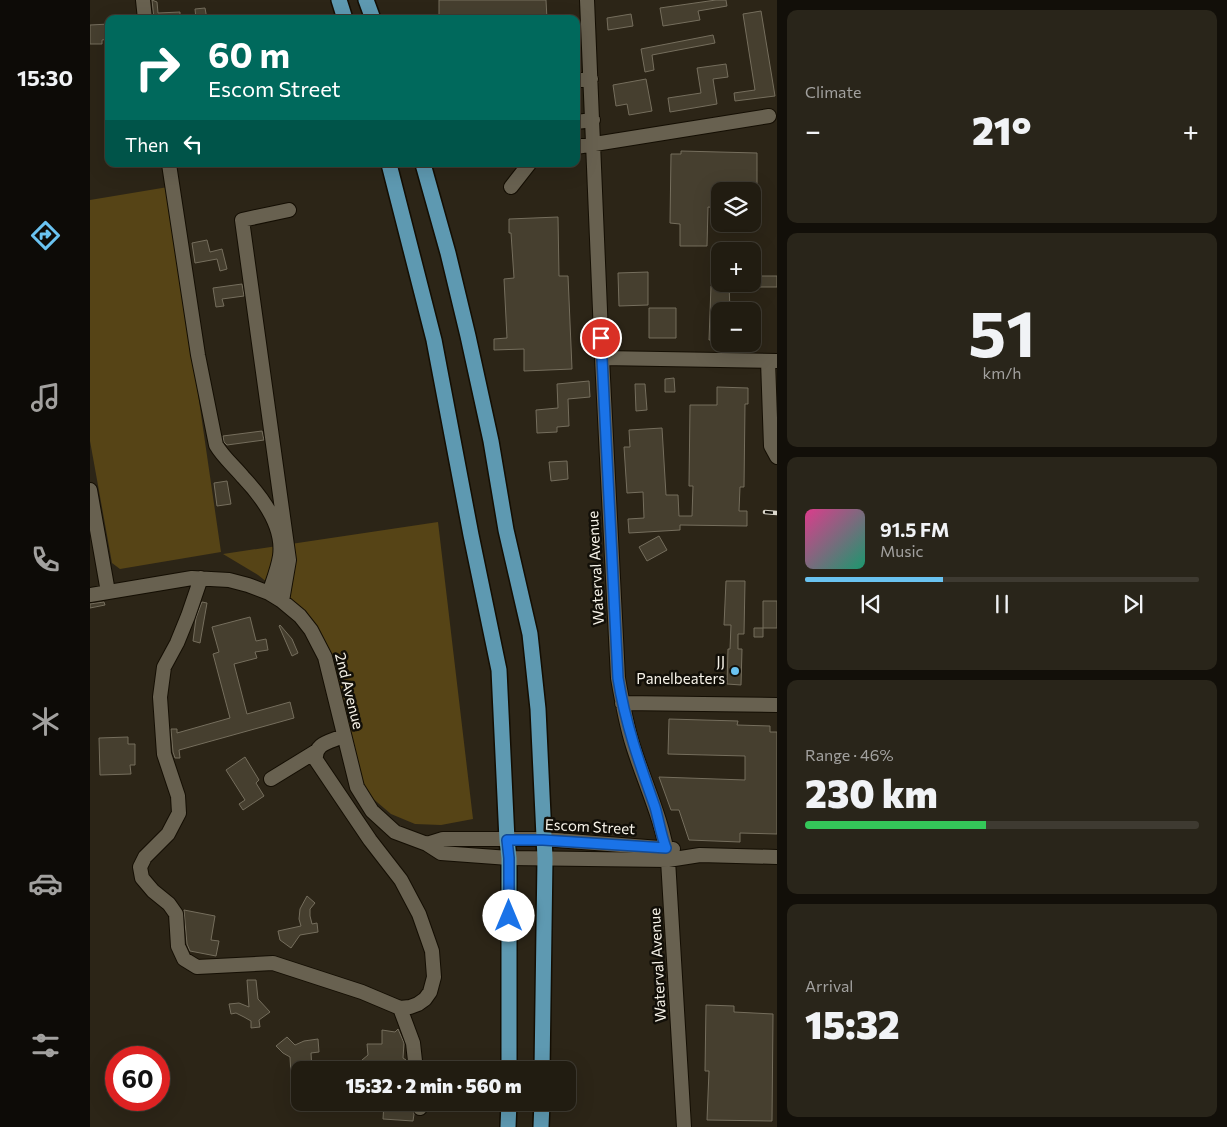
<!DOCTYPE html>
<html lang="en">
<head>
<meta charset="utf-8">
<style>
	body { margin:0; font-family:Commissioner,sans-serif; background:#29251a; color:#f1f3f6; height:100vh; display:flex; flex-direction:column; font-size:19px; white-space:nowrap }
	* { box-sizing:border-box; margin:0 }
	p { font-size:16px; color:#a2a19f }
	.icon { flex:none; width:28px; height:28px; fill:none; stroke:currentColor; stroke-width:2; stroke-linecap:round; stroke-linejoin:round }
	.map { position:relative; flex:1; overflow:hidden }
	.panel { display:flex; flex-direction:column; gap:10px; padding:10px; background:#120f09; width:450px }
	.panel>* { flex:none }
	.guide { position:absolute; left:15px; top:15px; width:475px; height:152px; border-radius:10px; box-shadow:0 5px 20px #0002,0 0 0 1px #3e3a31; background:#00695c; color:#fff; overflow:hidden }
	.controls { position:absolute; left:621px; top:182px; display:grid; gap:10px }
	.controls a { display:grid; place-items:center; width:50px; height:50px; border-radius:10px; background:#211c11; box-shadow:0 5px 20px #0002,0 0 0 1px #3e3a31; font-size:25px }
	.speed { position:absolute; left:15px; top:1046px; display:flex; gap:10px; font-size:25px; font-weight:700; text-align:center }
	.speed>* { display:grid; place-content:center; width:65px; height:65px; border-radius:50%; background:#211c11; box-shadow:0 5px 20px #0002,0 0 0 1px #3e3a31; line-height:1 }
	.speed .limit { border:8px solid #d22; background:#fff; color:#111 }
	.pin { position:absolute; display:grid; place-items:center; width:42px; height:42px; color:#fff; margin:-21px; border:2px solid #fff; border-radius:50%; box-shadow:0 1px 5px #0007 }
	.me { position:absolute; width:55px; margin:-28px; rotate:0deg; stroke-linejoin:round; filter:drop-shadow(0 0 4px #0008) }
	.turn { display:flex; align-items:center; gap:18px; height:105px; padding:0 20px; font-size:22px }
	.turn .icon { width:65px; height:65px; stroke-width:2.5 }
	.turn b { display:block; font-size:35px; line-height:42px }
	.then { display:flex; align-items:center; height:48px; padding:0 20px; background:#0003; gap:10px; font-size:19px }
	.big { font-size:38px; font-weight:800; line-height:1.1 }
	.panel .tile { flex:1; display:flex; flex-direction:column; justify-content:center; gap:8px; min-width:0; padding:0 18px; border-radius:10px; background:#29251a }
	.panel .dial { align-items:center; gap:0 }
	.dial b { font-size:65px; line-height:1 }
	.song { display:flex; align-items:center; gap:15px }
	.cover { width:60px; height:60px; border-radius:8px; background:linear-gradient(135deg,hsl(330 70% 55%),hsl(160 70% 35%)) }
	.played { height:5px; border-radius:2px; background:linear-gradient(90deg,#6ac3f1 35%,#3e3a31 35%) }
	.keys { display:flex; justify-content:space-around; direction:ltr }
	.heat { display:flex; justify-content:space-between; align-items:center; font-size:28px; direction:ltr }
	.charge { height:8px; border-radius:4px; background:linear-gradient(90deg,#34c759 46%,#3e3a31 0) }
	.trip { position:absolute; left:201px; top:1061px; width:285px; height:50px; border-radius:10px; background:#211c11; box-shadow:0 5px 20px #0002,0 0 0 1px #3e3a31; font-weight:800; line-height:50px; text-align:center }
	main { display:flex; flex:1; min-height:0 }
	.dock { display:flex; flex-direction:column; width:90px; justify-content:space-around; align-items:center; background:#0d0b07; color:#a2a19f }
	.dock .icon { width:35px; height:35px }
	.dock .active { color:#6ac3f1 }
	.dock b { font-size:22px; color:#f1f3f6 }
	.map>svg:first-child { display:block }
</style>
</head>
<body>
<main>
<nav class="dock">
<b>15:30</b>
<svg class="icon active" aria-label="directions" viewBox="0 0 24 24"><path d="M12 3l9 9-9 9-9-9zM9 14v-3h6M13 9l2 2-2 2"/></svg>
<svg class="icon" aria-label="music" viewBox="0 0 24 24"><path d="M9 18V5l10-2v13"/><circle cx="6" cy="18" r="3"/><circle cx="16" cy="16" r="3"/></svg>
<svg class="icon" aria-label="phone" viewBox="0 0 24 24"><path d="M5 4h4l2 5-3 2q2 4 5 5l2-3 5 2v4C11 20 4 13 5 4z"/></svg>
<svg class="icon" aria-label="climate" viewBox="0 0 24 24"><path d="M12 3v18M4 7l16 10M4 17L20 7"/></svg>
<svg class="icon" aria-label="car" viewBox="0 0 24 24"><path d="M5 17H2v-5l4-1 3-4h7l3 4 3 1v5h-3M9 17h6M6 11h13"/><circle cx="7" cy="17" r="2"/><circle cx="17" cy="17" r="2"/></svg>
<svg class="icon" aria-label="filters" viewBox="0 0 24 24"><path d="M4 7h16M4 17h16"/><circle cx="9" cy="7" r="2"/><circle cx="15" cy="17" r="2"/></svg>
</nav>
<div class="map">
<svg width="687" height="1127" viewBox="0 0 687 1127">
	<rect width="100%" height="100%" fill="#2c2517"/>
	<!-- green -->
	<path fill="#564416" d="M78 187 131 552 30 569 22 563 0 441V200Z
		M348 522 383 819 351 825 325 824 301 814 281 797 268 776 230 643 196 597 168 575 133 554Z"/>
	<!-- building -->
	<path fill="#463f2f" stroke="#756e5d" d="M62 0 67 2 68 13 90 12V19H64Z
		M349 0H456L457 19H349Z
		M626 0H636L637 6 608 11 610 20 573 26 570 8Z
		M115 8 117 19H106L105 9Z
		M671 11 685 96 645 101 644 93 665 90 653 14Z
		M541 14 543 26 518 30 517 18Z
		M19 24V39L12 40V44H0V25Z
		M623 35 625 43 562 55 564 70 555 72 551 49Z
		M636 64 638 77 623 79 627 104 580 112 578 98 611 93 607 68Z
		M556 79 562 111 539 115 537 104 526 106 523 85Z
		M591 151 667 153V191H630V208L618 207 617 246H590V224L580 223 581 154H591Z
		M468 217 469 276H478L482 369 434 371V349L404 350V339L417 338 414 279 424 278 421 233H419V219Z
		M117 240 120 252 132 249 137 269 130 271 127 259 105 263 102 243Z
		M558 272V305L529 306 528 273Z
		M662 276H687V287H662Z
		M152 284 154 296 132 299 134 306 126 307 123 288Z
		M628 284H639L640 311H630V340H619L621 286H628Z
		M559 308H586V338H559Z
		M584 378 585 392H575V379Z
		M499 381 500 397 478 399 479 426 467 427V432L447 433 446 410 468 408 467 384Z
		M545 384H555L557 410 546 411Z
		M627 387 658 388V404H655L654 487H650L649 511H657V526L590 525V530L539 533 538 519 554 518 553 492 537 493 534 447H540L539 430 572 428 576 495H588L589 516H602L603 486H599L600 405H627Z
		M172 431 174 440 137 445 134 442 133 436Z
		M477 461 478 479 461 481 459 462Z
		M137 481 141 504 127 506 124 483Z
		M569 536 577 550 557 561 549 547Z
		M636 581H655L654 634H648V649H652L651 685 637 684 638 649H640L641 625H634Z
		M673 601H687V628H673Z
		M14 602 15 605 0 608V604Z
		M112 602 117 603 110 643 103 641 106 618Z
		M160 617 166 641 176 639 178 650 165 652 167 658 144 664 157 714 200 702 204 718 89 750 90 758H85L83 752 81 729H87V733L140 718 123 654 129 652 122 627Z
		M190 625 202 639 208 653 202 656 189 626Z
		M664 628H673V637H664Z
		M579 719 648 721 647 725 680 726V732H687V834L650 833V842L599 840 589 810H581L569 777 655 780V756L578 754Z
		M38 737V744H45V765H40L41 774 10 775 9 738Z
		M155 757 169 780 166 783 174 796 153 810 149 804 155 800 136 770Z
		M217 896 225 903 220 909V916L222 924 227 923 228 932 210 935 201 948 190 940 188 931 211 926 209 919 210 909Z
		M94 910 125 916 121 940 129 941 126 956 100 951 97 944Z
		M157 980H166L168 999 180 1012 169 1020 170 1027 161 1028V1021L154 1017 146 1013 141 1014 139 1004 149 1003 159 1007Z
		M616 1005 644 1006V1012L683 1014 682 1121 617 1120 619 1071H615Z
		M308 1029 314 1043 313 1058 316 1060 307 1070H280L272 1060 278 1055 277 1044H292V1030L305 1032Z
		M197 1037 205 1045 214 1041 228 1039 229 1052 221 1053 222 1070H210V1075H201L200 1057 193 1053 186 1046Z
		M294 1103 321 1105 324 1114 323 1121 293 1119Z"/>
	<g fill="none" stroke-linecap="round" stroke-linejoin="round">
		<defs>
			<path id="minor" d="M53 0 55 19
				M497 0 512 358 528 678C532 701 536 724 543 746 555 784 573 821 578 860L594 1127
				M486 80 501 79
				M486 122 503 120
				M486 147 679 116
				M79 164 108 355 126 445C133 457 144 466 153 477 172 497 194 527 190 556 188 569 183 581 179 593
				M421 187 439 164
				M512 358 687 361
				M678 361 681 446 687 457
				M0 490 18 592
				M111 578 98 616 87 643 74 667 70 697 74 754 88 796 89 813 78 834 55 857 50 867 52 878 63 891 79 904 86 914 88 946 94 959 107 967 183 963 272 992 310 1008 320 1007 328 1004 335 999 340 992 344 977 342 951 329 914 311 880 280 840 226 760C224 743 240 742 253 736
				M0 595 102 578 139 580 158 585 179 593 192 601 210 616 221 630 235 657 267 787 282 811 305 832 337 844 351 853 419 858 578 860 610 855 687 857
				M192 601 199 560 152 220 199 210
				M532 703 687 705
				M181 779 225 752
				M337 844 353 839H453L583 849
				M310 1008 323 1043 326 1070
				M329 1102 330 1108"/>
			<path id="major" d="M249 0 255 19
				M276 0 283 19
				M299 164 344 340 381 535 409 670 417 840 419 858V1070
				M333 164 358 253 378 336 401 441 416 530 440 634 448 709 455 858 452 1070
				M418 1127 419 1102
				M451 1127 452 1102"/>
		</defs>
		<!-- minor casing -->
		<use href="#minor" stroke="#140e03" stroke-width="16"/>
		<!-- major casing -->
		<use href="#major" stroke="#140e03" stroke-width="18"/>
		<!-- minor -->
		<use href="#minor" stroke="#686150" stroke-width="14"/>
		<!-- major -->
		<use href="#major" stroke="#5e99b1" stroke-width="15"/>
		<defs>
			<path id="rail" d="M675 512 687 513"/>
		</defs>
		<!-- rail casing -->
		<use href="#rail" stroke="#ddd9ce" stroke-width="4.5"/>
		<!-- rail -->
		<use href="#rail" stroke="#120f08" stroke-width="2.5" stroke-dasharray="8" stroke-linecap="butt"/>
	</g>
	<g fill="none" stroke-linecap="round" stroke-linejoin="round">
		<defs>
			<path id="route" d="M419 916V858L417 840H453L576 848C571 835 569 821 565 807 550 765 535 723 528 678L511 338"/>
		</defs>
		<!-- route casing -->
		<use href="#route" stroke="#114b97" stroke-width="12"/>
		<!-- route -->
		<use href="#route" stroke="#1a73e8" stroke-width="9"/>
	</g>
	<!-- markers -->
	<circle fill="#6ac3f1" stroke="#120f08" stroke-width="2" cx="645" cy="671" r="5"/>
	<g text-anchor="middle" stroke-width="5" stroke-linejoin="round" paint-order="stroke">
		<!-- street labels -->
		<g font-size="15" fill="#f7f3e9" stroke="#120f08">
			<text transform="translate(506 568) rotate(-93)" y="5">Waterval Avenue</text>
			<text transform="translate(259 691) rotate(76)" y="5">2nd Avenue</text>
			<text transform="translate(500 827) rotate(3)" y="5">Escom Street</text>
			<text transform="translate(568 965) rotate(-93)" y="5">Waterval Avenue</text>
		</g>
		<!-- poi labels -->
		<g font-size="15" fill="#f7f3e9" stroke="#120f08" text-anchor="end">
			<text x="635" y="667">JJ<tspan x="635" dy="17">Panelbeaters</tspan></text>
		</g>
	</g>
</svg>
<div class="controls">
<a><svg class="icon" aria-label="layers" viewBox="0 0 24 24"><path d="M12 4l9 5-9 5-9-5zM3 14l9 5 9-5"/></svg></a>
<a>+</a>
<a>−</a>
</div>
<div class="speed"><div class="limit">60</div></div>
<div class="pin" style="left:511px;top:338px;background:#d93025"><svg class="icon" aria-label="arrive" viewBox="0 0 24 24"><path d="M6 21V4h12l-3 4 3 4H6"/></svg></div>
<svg class="me" style="left:419px;top:916px" viewBox="-20 -20 40 40"><circle r="19" fill="#fff"/><path d="M0-13L10 11 0 6-10 11z" fill="#1a73e8"/></svg>
<div class="trip">15:32 · 2 min · 560 m</div>
<div class="guide">
<div class="turn"><svg class="icon" aria-label="right" viewBox="0 0 24 24"><path d="M7 20v-9h11M14 6l5 5-5 5"/></svg><div><b>60 m</b>Escom Street</div></div>
<div class="then">Then<svg class="icon" aria-label="left" viewBox="0 0 24 24"><path d="M17 20v-9H6M10 6l-5 5 5 5"/></svg></div>
</div>
</div>
<section class="panel">
<div class="tile"><p>Climate</p>
<div class="heat"><a>−</a><b class="big">21°</b><a>+</a></div>
</div>
<div class="tile dial"><b>51</b><p>km/h</p></div>
<div class="tile">
<div class="song"><i class="cover"></i><div><b>91.5 FM</b><p>Music</p></div></div>
<div class="played"></div>
<div class="keys"><svg class="icon" aria-label="previous" viewBox="0 0 24 24"><path d="M18 5L8 12l10 7zM5 5v14"/></svg><svg class="icon" aria-label="pause" viewBox="0 0 24 24"><path d="M8 5v14M16 5v14"/></svg><svg class="icon" aria-label="next" viewBox="0 0 24 24"><path d="M6 5l10 7-10 7zM19 5v14"/></svg></div>
</div>
<div class="tile"><p>Range · 46%</p><b class="big">230 km</b><div class="charge"></div></div>
<div class="tile"><p>Arrival</p><b class="big">15:32</b></div>
</section>
</main>
</body>
</html>
